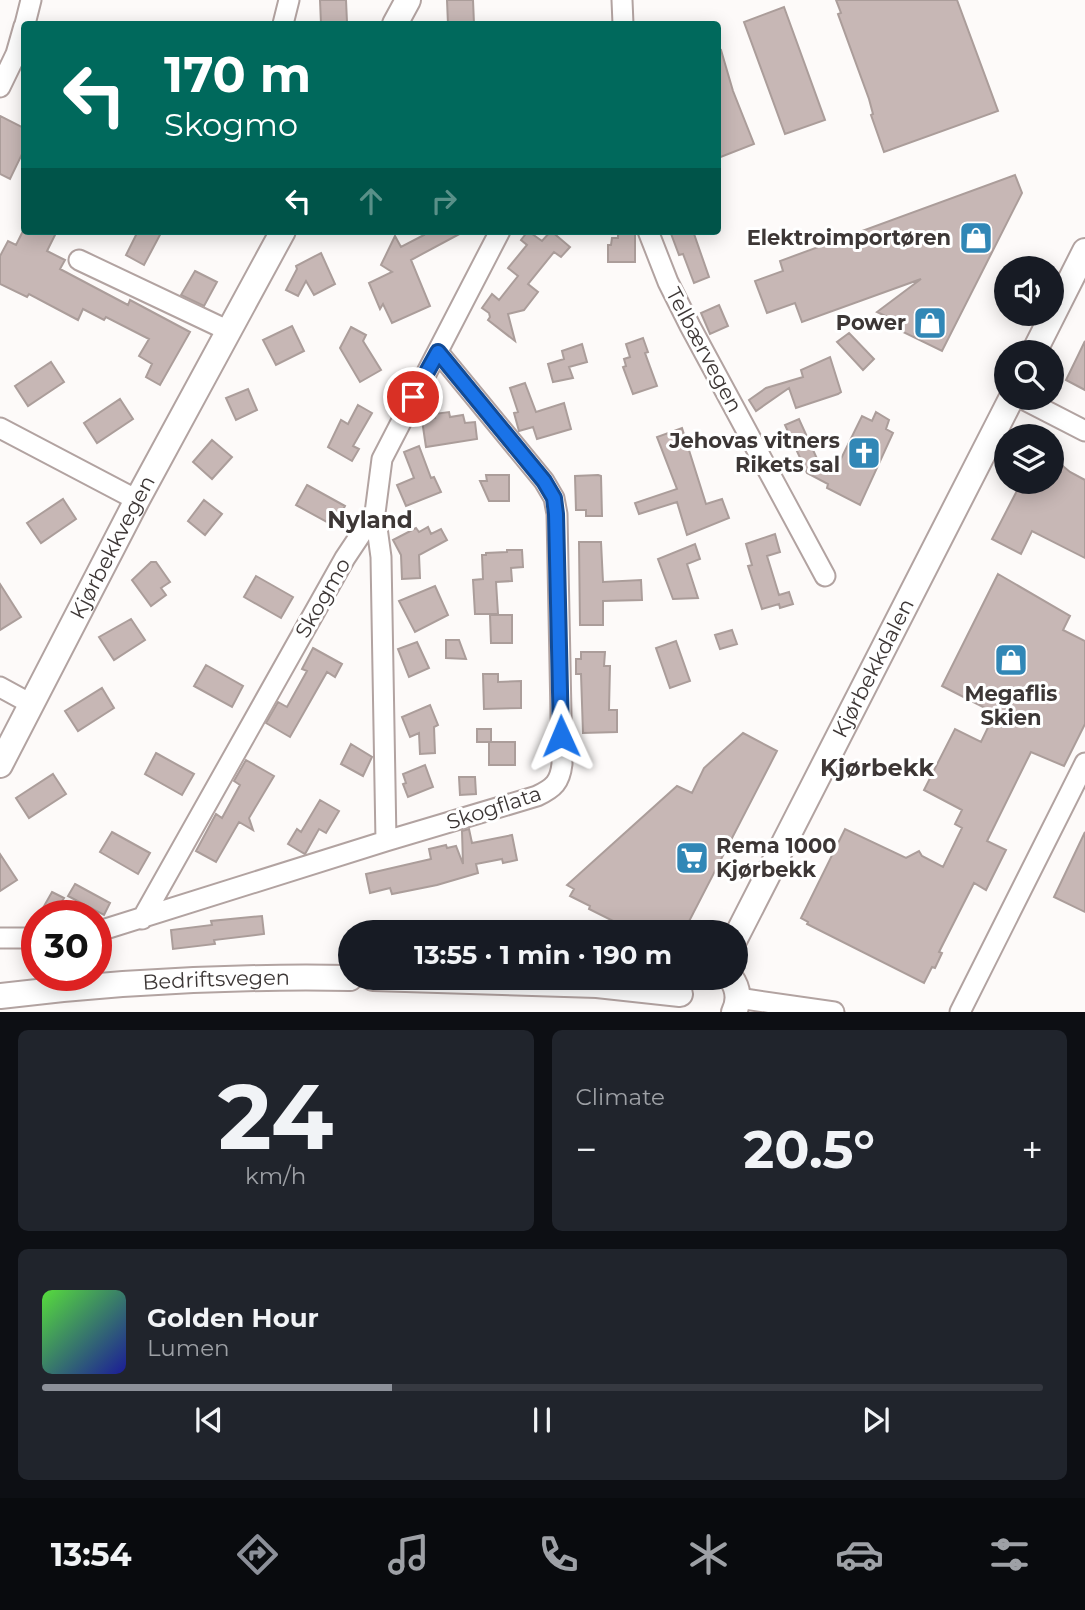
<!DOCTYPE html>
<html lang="en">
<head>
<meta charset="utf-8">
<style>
	body { margin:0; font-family:Montserrat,sans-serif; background:#20242c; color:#f1f3f6; height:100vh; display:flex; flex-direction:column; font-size:26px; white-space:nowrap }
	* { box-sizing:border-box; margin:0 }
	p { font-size:23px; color:#9ea1a6 }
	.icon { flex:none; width:38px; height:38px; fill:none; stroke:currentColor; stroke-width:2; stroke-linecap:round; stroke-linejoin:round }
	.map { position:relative; height:1012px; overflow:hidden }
	.details { display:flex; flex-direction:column; gap:18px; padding:18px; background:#0d0f14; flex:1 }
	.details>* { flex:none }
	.banner { position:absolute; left:21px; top:21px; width:700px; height:214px; border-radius:7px; box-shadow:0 4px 18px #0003; background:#00695c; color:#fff; overflow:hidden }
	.fabs { position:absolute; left:994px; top:256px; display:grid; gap:14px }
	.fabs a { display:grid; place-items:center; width:70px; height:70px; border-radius:50%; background:#171b24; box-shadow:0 4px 18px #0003; font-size:35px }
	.speed { position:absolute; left:21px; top:900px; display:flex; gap:14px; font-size:35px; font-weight:700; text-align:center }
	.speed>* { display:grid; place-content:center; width:91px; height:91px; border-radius:50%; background:#171b24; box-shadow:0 4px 18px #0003; line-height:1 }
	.speed .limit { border:10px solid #d22; background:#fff; color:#111 }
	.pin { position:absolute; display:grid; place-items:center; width:60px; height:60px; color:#fff; margin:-30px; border:4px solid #fff; border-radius:50%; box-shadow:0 2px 7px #0007 }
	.me { position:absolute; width:77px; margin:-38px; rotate:359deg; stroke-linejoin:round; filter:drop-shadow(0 0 5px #0008) }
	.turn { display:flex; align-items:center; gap:24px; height:147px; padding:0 28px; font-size:32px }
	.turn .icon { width:91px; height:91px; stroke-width:2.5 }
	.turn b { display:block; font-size:49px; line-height:60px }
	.lanes { display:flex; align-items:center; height:66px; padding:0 28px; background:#0003; justify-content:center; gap:35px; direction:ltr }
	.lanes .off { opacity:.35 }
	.big { font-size:52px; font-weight:700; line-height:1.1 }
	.details .widget { flex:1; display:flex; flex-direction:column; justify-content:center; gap:10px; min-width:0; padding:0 24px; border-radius:10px; background:#20242c }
	.details .dial { align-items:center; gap:0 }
	.dial b { font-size:91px; line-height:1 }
	.song { display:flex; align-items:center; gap:21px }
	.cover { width:84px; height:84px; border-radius:10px; background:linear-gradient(135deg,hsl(110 70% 55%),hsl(240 70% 35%)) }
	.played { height:7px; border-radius:4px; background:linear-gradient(90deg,#8c9099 35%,#363941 35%) }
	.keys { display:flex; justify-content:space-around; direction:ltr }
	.heat { display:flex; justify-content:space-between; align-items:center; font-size:38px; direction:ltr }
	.details .tiles { flex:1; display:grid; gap:18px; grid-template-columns:1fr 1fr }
	.widget:last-child { grid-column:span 2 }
	.trip { position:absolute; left:338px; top:920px; width:410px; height:70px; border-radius:35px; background:#171b24; box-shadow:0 4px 18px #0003; font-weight:700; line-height:70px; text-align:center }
	.menu { display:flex; height:112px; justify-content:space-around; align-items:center; background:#090b0e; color:#9ea1a6 }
	.menu .icon { width:49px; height:49px }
	.menu .active { color:#8c9099 }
	.menu b { font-size:32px; color:#f1f3f6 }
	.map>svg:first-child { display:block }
</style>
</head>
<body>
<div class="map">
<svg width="1085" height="1012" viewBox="0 0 1085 1012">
	<rect width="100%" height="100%" fill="#fdfaf9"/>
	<!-- building -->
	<path fill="#c7b7b5" stroke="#ab9d9a" stroke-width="2" d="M320 0H346L347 22 321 24Z
		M447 0H473L474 24H448Z
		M836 0H957L998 111 884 152 871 115 873 114 869 99 838 14 841 13Z
		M784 7 825 120 785 134 744 22Z
		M721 50 733 91 754 144 718 158V51Z
		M0 116 24 128V150L10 179 0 174Z
		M1015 175 1022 193 942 351 893 327 896 321 877 312 921 279 802 322 795 303 767 313 755 281 783 271 780 261Z
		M23 231H57L47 251 65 260 60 269 128 305 130 300 190 332 160 385 146 377 152 364 139 356 149 339 106 317 104 320 83 309 78 320 29 294 27 297 0 284V256L8 241 16 245Z
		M138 231H162L144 265 126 255Z
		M422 231H465L411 260 430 306 392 323 383 304 380 309 369 283 392 272 381 265 395 236 401 247 424 235Z
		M528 231 542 241 551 231 570 247 561 257 554 252 528 284 538 292 524 310 508 314 515 341 488 320 490 317 489 313 482 308 492 294 499 300 518 276 508 268 527 245 521 240Z
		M618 231H635V262H608V245H611L612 238H618Z
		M670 231H693L709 277 694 283 683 254 679 255Z
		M321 253 335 284 314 295 306 281 298 296 286 290 297 269 296 266Z
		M195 271 217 282 204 306 181 295Z
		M719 305 728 326 710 334 701 313Z
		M292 326 304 351 276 365 263 340Z
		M351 327 366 335 363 341 381 370 360 382 340 348Z
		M849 333 874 359 863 370 837 342Z
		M643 338 648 352 645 353 657 386 633 394 623 367 626 366 624 359 630 357 626 344Z
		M1085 341V390L1066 380Z
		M582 344 587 362 569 367 573 378 553 382 548 364 564 359 562 351Z
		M830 357 841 392 838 394 796 408 789 388 756 411 749 400 766 388 803 377 801 370Z
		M51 362 64 382 28 406 15 386Z
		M525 383 536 412 564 403 571 429 537 439 533 427 519 431 514 413 518 412 510 388Z
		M248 389 257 410 236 420 226 398Z
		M120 399 133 419 97 443 84 423Z
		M358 405 372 413 353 446 359 449 352 461 328 447 341 420 348 424Z
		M449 412 450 417 463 415 465 423 475 422 477 439 426 447 422 420 435 418 434 414Z
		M876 412 889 420 886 429 893 433 860 505 827 488 828 484 807 473 785 425 799 419 818 461 836 469 862 416 872 421Z
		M682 428 706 504 722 499 729 518 687 535 677 502 639 514 635 503 677 489 657 437Z
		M212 440 232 457 212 479 193 462Z
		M419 446 431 478 434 477 441 492 406 506 397 485 414 478 404 452Z
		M1052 457 1070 472 1085 480V558L1032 531 1021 554 992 539 1022 481H1052Z
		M486 475H509V501H489L480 481H487Z
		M598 475 601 476 602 516H586V510H576L575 476Z
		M307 485 345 506 334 526 296 505Z
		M63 499 76 519 41 543 27 523Z
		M204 500 222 514 205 535 188 521Z
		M428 527 431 534 441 529 447 540 419 555 420 578 402 579 401 555 393 540 416 528 419 532Z
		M775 534 780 552 767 556 779 595 789 592 793 604 780 608 779 604 762 609 748 566 752 565 746 544Z
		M579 542H601L603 582 641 580 642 600 603 601V625H580Z
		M695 544 700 559 687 564 698 598 673 599 658 559Z
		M507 550H522L523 567 511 568 512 581 496 582 498 614H475L473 580 483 579 482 555H486V553L507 552Z
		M151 562H156L170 582 161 588 166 595 151 606 132 580Z
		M998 574 1070 616 1063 630 1085 641V724L1064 766 1031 752 987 841 1006 850 986 890 974 883 939 952 942 953 935 968 932 967 924 983 807 924 808 922 801 918 845 829 906 858 919 851 922 856 943 867 962 828 955 824 962 810 924 790 955 729 981 742 995 713 942 686Z
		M256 576 293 597 281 618 244 597Z
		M0 584 21 617 0 630Z
		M435 586 448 615 415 632 399 601Z
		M490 615H512V643H491Z
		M131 619 145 640 114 660 99 637Z
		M732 630 737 644 720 649 715 635Z
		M446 640H459L466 659 446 658Z
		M676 641 690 681 670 688 656 648Z
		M417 642 429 668 409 677 398 649Z
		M313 648 342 664 335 677 327 672 290 737 266 723 278 702 287 707 307 671 302 669Z
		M581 652H605L604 666H610L609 710H617V732L583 733 581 674H576V659H581Z
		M206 665 243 686 232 707 194 686Z
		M483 674H498V682L521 681V708L484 709Z
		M102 688 114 708 78 731 65 711Z
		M430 705 438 725 434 727 435 753 420 754 419 733 410 737 402 717Z
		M477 729H491V742H515V765H489V742H477Z
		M743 733 777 751 683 933H637L589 909 590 906 570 896 574 889 567 885 677 786 692 793 704 768Z
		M351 744 372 757 363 776 341 764Z
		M156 753 194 774 182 795 145 774Z
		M246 760 274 776 249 818 253 830 239 822 216 862 196 851 216 814 222 818 240 785 234 781Z
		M425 765 433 787 408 797 403 784 406 783 403 774Z
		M53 774 66 794 29 818 16 798Z
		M459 777H475L476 794 460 795Z
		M320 800 339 811 326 833 319 829 305 854 288 844 297 829 301 832Z
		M469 829 472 843 512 835 517 860 503 863 502 859 476 864 478 873 437 885 392 894 390 888 370 893 366 874 431 859 429 849 446 845 447 848 456 846 463 864 462 831Z
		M112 832 150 853 138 874 100 852Z
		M1085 832V912L1054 897Z
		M0 854 17 880 0 891Z
		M75 884 110 903 104 915 68 896Z
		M52 892 64 898 54 915H39Z
		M262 916 264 934 214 940 215 944 173 949 171 930 212 925 211 921Z"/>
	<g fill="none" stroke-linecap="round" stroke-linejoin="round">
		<defs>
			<path id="minor" d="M622 0 623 24
				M25 24 31 0
				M283 24 289 0
				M0 87 16 54 24 26
				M648 231 668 282 690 326 825 576
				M79 260 229 331
				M1019 397 1085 431
				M0 428 137 500
				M375 513 381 557 386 841
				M0 687 33 705
				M142 919 345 558 375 513 382 459 500 231
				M96 932 386 841 537 796C554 788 560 782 562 764L557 514 554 498 544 481 438 352
				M0 938H37
				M738 998 834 1012
				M960 1012 1085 763"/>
			<g id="tertiary">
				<path d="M395 24 408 0"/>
				<path d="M1034 352 1085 251"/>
				<path id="s1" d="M0 765 137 500 283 231"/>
				<path id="s2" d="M735 939 1012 397"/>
				<path d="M373 978 597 985 680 994"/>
				<path d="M731 978C738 988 740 1000 734 1012"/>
				<path id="s3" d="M0 996C116 982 233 976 350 978"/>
			</g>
		</defs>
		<!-- minor casing -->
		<use href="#minor" stroke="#b2a3a1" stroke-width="23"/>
		<!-- tertiary casing -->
		<use href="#tertiary" stroke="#b2a3a1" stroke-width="28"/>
		<!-- minor -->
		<use href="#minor" stroke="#fff" stroke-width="19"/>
		<!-- tertiary -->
		<use href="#tertiary" stroke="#fff" stroke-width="24"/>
	</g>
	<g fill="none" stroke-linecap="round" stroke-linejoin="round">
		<defs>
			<path id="route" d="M413 397 438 352 544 481 554 498 556 514 561 736"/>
		</defs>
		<!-- route casing -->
		<use href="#route" stroke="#114b97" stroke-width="18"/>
		<!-- route -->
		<use href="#route" stroke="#1a73e8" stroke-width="12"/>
	</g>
	<!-- icons -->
	<defs>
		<symbol id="shop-square" viewBox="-11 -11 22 22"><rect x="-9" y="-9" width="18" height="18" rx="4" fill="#3187b6" stroke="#fff"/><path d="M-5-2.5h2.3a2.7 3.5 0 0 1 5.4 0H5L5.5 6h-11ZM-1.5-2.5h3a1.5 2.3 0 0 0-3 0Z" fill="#fff"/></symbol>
		<symbol id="church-square" viewBox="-11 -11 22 22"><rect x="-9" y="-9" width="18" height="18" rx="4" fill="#3187b6" stroke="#fff"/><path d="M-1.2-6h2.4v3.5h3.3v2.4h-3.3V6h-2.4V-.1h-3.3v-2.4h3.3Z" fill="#fff"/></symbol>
		<symbol id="supermarket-square" viewBox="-11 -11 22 22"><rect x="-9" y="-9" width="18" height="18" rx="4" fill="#3187b6" stroke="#fff"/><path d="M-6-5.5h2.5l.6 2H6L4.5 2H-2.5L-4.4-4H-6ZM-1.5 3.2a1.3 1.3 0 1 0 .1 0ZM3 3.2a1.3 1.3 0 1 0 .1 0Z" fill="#fff"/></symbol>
	</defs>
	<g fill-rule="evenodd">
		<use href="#shop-square" x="957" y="219" width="38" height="38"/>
		<use href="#shop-square" x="911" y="304" width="38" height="38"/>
		<use href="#church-square" x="845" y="434" width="38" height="38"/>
		<use href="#shop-square" x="992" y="641" width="38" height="38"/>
		<use href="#supermarket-square" x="673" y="839" width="38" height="38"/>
	</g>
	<g text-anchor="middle" stroke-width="6" stroke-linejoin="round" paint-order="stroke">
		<!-- poi labels -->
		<g font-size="21" font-weight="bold" fill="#3d3736" stroke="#fff" text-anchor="end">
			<text x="951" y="245">Elektroimportøren</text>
			<text x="906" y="330">Power</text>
			<text x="840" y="448">Jehovas vitners<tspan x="840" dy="24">Rikets sal</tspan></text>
			<text x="1011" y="701" text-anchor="middle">Megaflis<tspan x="1011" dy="24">Skien</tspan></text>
			<text x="716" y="853" text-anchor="start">Rema 1000<tspan x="716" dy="24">Kjørbekk</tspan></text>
		</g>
		<!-- street labels -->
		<g font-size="21" fill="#3d3736" stroke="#fff">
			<text transform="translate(704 350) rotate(62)" y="7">Telbærvegen</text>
			<text dy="7" stroke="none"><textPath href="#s1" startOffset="245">Kjørbekkvegen</textPath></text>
			<text transform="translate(323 598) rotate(-60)" y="7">Skogmo</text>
			<text dy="7" stroke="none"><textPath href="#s2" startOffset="304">Kjørbekkdalen</textPath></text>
			<text transform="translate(494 808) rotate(-18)" y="7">Skogflata</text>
			<text dy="7" stroke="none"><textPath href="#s3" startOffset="217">Bedriftsvegen</textPath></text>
		</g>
		<!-- neighbourhood labels -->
		<g font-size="23" font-weight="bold" fill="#3d3736" stroke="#fff">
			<text x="370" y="528">Nyland</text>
		</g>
		<!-- quarter labels -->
		<g font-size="24" font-weight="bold" fill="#3d3736" stroke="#fff">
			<text x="877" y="776">Kjørbekk</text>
		</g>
	</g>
</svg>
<div class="fabs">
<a><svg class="icon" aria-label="sound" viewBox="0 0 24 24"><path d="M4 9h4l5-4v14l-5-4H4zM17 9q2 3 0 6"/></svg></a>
<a><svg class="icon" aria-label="search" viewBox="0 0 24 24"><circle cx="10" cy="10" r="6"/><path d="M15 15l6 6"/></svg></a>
<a><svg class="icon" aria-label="layers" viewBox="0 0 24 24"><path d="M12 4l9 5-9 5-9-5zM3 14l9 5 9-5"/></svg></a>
</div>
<div class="speed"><div class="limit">30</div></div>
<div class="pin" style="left:413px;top:397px;background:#d93025"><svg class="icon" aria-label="arrive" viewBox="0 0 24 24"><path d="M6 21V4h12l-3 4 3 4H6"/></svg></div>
<svg class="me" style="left:561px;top:736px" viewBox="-20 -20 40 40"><path d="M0-17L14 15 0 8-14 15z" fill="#1a73e8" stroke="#fff" stroke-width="4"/></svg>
<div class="trip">13:55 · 1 min · 190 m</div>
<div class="banner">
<div class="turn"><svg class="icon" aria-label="left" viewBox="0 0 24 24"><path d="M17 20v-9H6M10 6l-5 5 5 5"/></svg><div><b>170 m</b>Skogmo</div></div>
<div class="lanes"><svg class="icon" aria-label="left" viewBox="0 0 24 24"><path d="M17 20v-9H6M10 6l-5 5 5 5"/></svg><svg class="icon off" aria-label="ahead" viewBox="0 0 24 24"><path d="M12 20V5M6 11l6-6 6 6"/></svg><svg class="icon off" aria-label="right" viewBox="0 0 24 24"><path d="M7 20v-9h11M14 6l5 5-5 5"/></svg></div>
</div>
</div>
<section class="details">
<div class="tiles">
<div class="widget dial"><b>24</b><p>km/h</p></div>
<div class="widget"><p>Climate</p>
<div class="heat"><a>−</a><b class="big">20.5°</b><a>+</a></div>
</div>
<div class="widget">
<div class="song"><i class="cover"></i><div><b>Golden Hour</b><p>Lumen</p></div></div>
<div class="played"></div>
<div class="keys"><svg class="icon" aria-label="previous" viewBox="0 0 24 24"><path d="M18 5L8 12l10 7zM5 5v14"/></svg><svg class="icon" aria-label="pause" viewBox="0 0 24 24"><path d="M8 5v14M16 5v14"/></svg><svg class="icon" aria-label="next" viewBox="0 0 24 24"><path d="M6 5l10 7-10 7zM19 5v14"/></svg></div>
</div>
</div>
</section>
<nav class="menu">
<b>13:54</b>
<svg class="icon active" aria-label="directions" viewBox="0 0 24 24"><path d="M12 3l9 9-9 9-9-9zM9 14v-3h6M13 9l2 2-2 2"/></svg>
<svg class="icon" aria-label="music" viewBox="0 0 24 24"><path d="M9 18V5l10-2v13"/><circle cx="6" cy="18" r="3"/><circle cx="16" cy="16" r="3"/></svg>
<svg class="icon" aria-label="phone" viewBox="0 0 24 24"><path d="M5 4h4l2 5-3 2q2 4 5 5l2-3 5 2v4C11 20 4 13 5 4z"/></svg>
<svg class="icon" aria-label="climate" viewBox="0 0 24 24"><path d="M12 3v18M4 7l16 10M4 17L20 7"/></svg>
<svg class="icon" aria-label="car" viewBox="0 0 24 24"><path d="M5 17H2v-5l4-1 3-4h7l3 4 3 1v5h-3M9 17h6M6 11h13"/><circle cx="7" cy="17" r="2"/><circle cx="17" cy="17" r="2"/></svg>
<svg class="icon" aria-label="filters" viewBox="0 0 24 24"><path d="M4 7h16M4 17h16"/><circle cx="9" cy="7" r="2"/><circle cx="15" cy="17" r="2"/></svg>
</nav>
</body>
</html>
